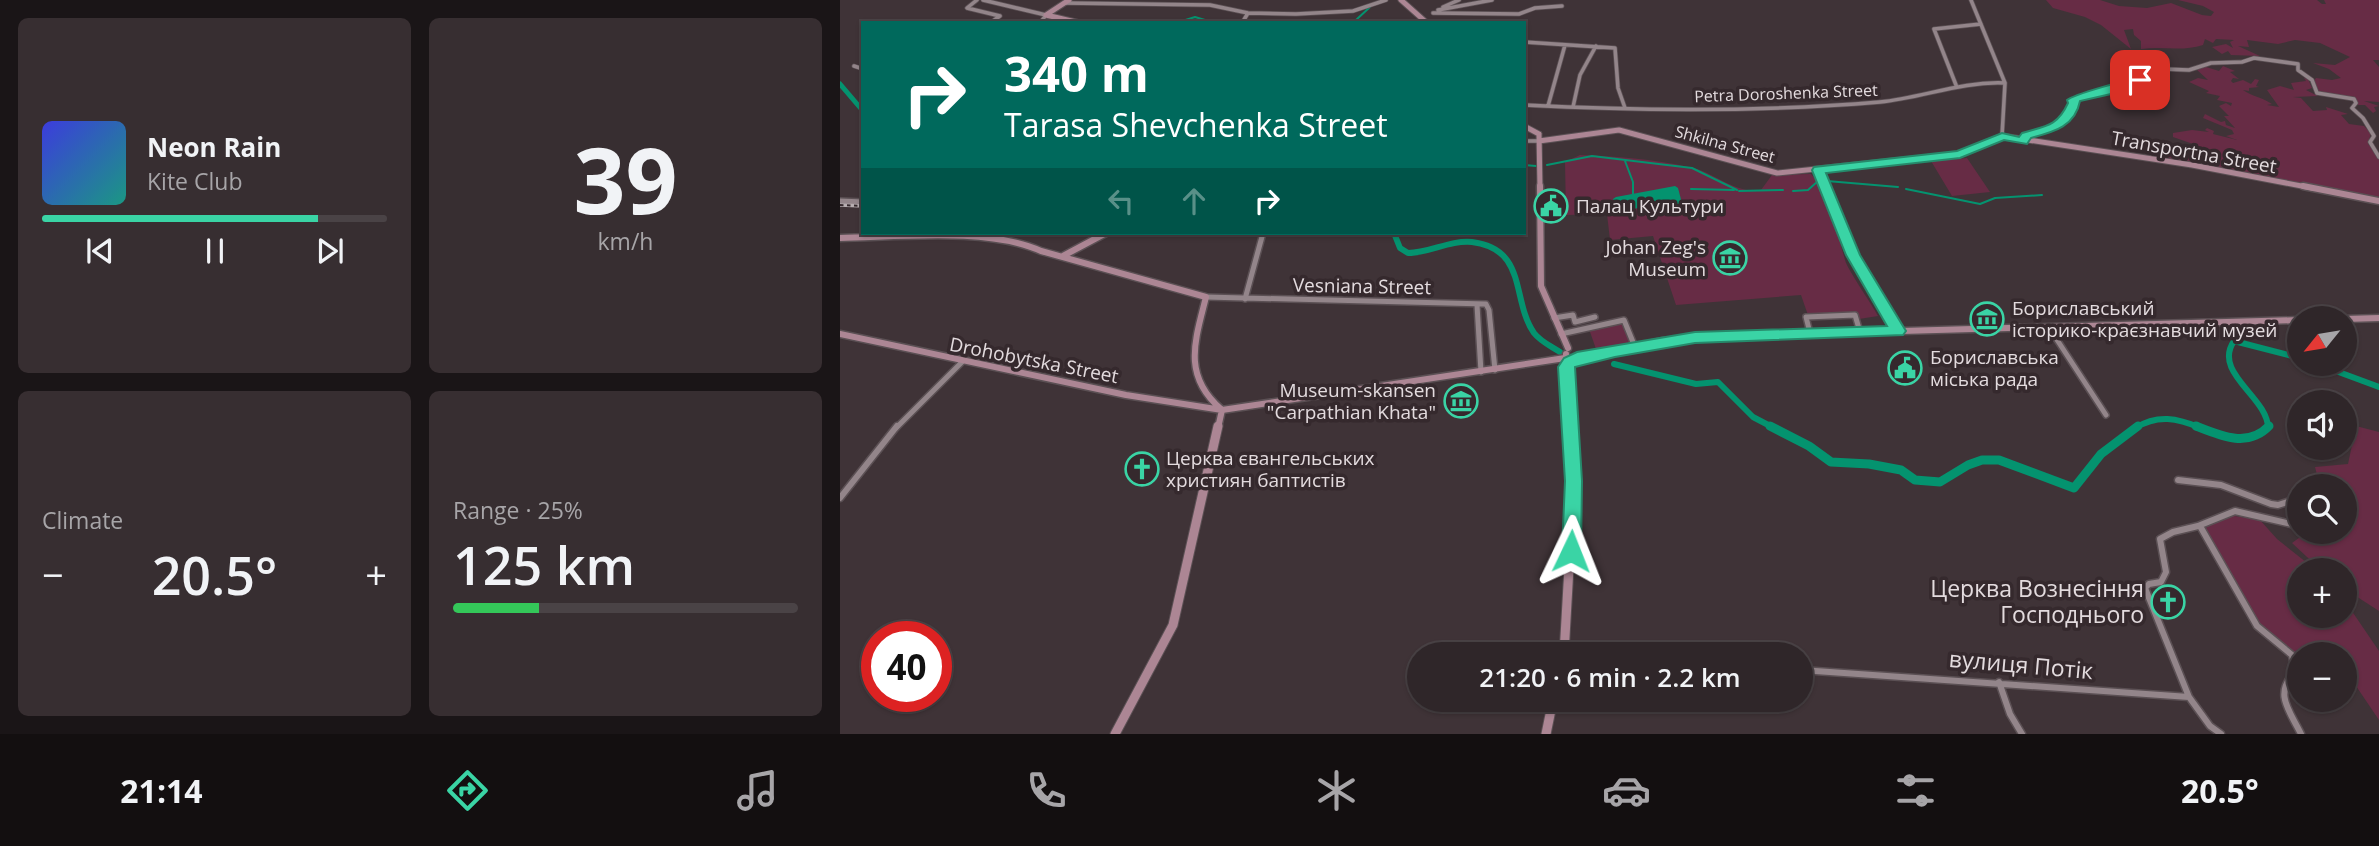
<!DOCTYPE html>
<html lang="en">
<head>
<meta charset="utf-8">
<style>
	body { margin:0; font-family:"Open Sans",sans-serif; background:#372e31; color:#f1f3f6; height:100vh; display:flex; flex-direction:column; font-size:26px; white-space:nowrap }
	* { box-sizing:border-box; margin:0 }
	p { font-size:23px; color:#a7a5a8 }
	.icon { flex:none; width:38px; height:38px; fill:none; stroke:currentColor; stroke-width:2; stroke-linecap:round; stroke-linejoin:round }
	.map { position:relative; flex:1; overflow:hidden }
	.side { display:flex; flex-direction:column; gap:18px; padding:18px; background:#1a1517; width:840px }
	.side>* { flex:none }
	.guide { position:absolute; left:21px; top:21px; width:665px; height:214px; border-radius:0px; box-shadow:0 2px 5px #0004,0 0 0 2px #4a4346; background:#00695c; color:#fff; overflow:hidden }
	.needle { width:46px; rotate:240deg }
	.tools { position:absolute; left:1447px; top:306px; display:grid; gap:14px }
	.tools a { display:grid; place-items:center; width:70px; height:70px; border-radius:50%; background:#2f2629; box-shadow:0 2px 5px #0004,0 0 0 2px #4a4346; font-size:35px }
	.speed { position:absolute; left:21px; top:621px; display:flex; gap:14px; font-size:35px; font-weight:700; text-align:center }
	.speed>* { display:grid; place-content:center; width:91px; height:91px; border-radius:50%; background:#2f2629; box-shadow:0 2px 5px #0004,0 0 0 2px #4a4346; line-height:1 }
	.speed .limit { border:10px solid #d22; background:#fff; color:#111 }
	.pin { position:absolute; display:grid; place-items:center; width:60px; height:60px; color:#fff; margin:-30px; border-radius:14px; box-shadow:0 4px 10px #0006 }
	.me { position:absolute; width:77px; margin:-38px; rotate:2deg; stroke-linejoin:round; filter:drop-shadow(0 0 5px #0008) }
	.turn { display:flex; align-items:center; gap:24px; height:147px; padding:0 28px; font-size:32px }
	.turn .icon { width:91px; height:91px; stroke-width:2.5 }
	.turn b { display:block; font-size:49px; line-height:60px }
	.lanes { display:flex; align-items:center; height:66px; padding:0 28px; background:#0003; justify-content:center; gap:35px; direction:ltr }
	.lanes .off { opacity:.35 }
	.big { font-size:52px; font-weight:600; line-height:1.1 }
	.side .tile { flex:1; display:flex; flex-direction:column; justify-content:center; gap:10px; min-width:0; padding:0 24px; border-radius:10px; background:#372e31 }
	.side .dial { align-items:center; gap:0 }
	.dial b { font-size:91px; line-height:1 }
	.song { display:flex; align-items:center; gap:21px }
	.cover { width:84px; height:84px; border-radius:10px; background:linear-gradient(135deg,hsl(240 70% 55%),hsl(170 70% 35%)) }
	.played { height:7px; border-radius:4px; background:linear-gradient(90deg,#3ad4a5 80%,#4a4346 80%) }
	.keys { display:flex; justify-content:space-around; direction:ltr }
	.heat { display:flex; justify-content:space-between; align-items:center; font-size:38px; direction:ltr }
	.charge { height:10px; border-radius:5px; background:linear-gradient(90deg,#34c759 25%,#4a4346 0) }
	.side .tiles { flex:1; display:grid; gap:18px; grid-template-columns:repeat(2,1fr) }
	.trip { position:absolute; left:567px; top:642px; width:406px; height:70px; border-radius:35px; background:#2f2629; box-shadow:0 2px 5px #0004,0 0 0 2px #4a4346; font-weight:600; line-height:70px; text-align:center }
	.menu { display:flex; height:112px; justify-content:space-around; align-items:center; background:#130f10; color:#a7a5a8 }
	.menu .icon { width:49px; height:49px }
	.menu .selected { color:#3ad4a5 }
	.menu b { font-size:32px; color:#f1f3f6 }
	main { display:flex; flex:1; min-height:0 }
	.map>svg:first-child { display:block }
</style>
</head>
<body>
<main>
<section class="side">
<div class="tiles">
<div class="tile">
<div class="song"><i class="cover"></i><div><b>Neon Rain</b><p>Kite Club</p></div></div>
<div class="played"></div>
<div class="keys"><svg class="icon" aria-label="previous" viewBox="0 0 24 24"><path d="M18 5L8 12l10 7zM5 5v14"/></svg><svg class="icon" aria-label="pause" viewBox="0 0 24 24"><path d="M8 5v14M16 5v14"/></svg><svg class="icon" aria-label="next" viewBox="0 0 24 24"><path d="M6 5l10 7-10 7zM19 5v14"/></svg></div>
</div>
<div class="tile dial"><b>39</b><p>km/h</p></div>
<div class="tile"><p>Climate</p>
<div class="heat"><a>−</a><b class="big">20.5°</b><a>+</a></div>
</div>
<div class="tile"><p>Range · 25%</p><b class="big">125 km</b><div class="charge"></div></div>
</div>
</section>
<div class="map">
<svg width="1539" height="734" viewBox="0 0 1539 734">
	<rect width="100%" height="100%" fill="#3f3337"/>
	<!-- green -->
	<path fill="#672c45" d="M1206 0H1260L1279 6 1307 8 1331 3 1362 15 1371 16 1374 12 1363 6 1338 0H1477L1482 4H1486L1484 0H1539V60H1533L1539 67V102L1524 101 1539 106 1534 107 1536 111 1533 113 1525 105H1515L1517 100 1496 98 1475 90 1474 81 1476 78 1492 80 1501 78 1489 69 1473 63 1495 65 1510 57 1480 43 1455 40 1438 44 1407 40 1409 47 1398 46 1420 56 1391 55 1388 51 1382 54 1372 47 1386 44 1393 48 1390 42 1394 40 1376 39 1373 43 1365 39 1363 45C1342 52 1323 46 1301 49V41L1294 35 1293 29 1284 30 1291 49 1261 25 1245 17 1213 8Z
		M1363 66 1379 71 1383 66 1395 71 1390 72 1399 79 1393 78 1391 81 1393 83 1403 80 1411 84 1415 79 1419 80 1416 86 1419 87 1409 88V91L1403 90C1413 97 1420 96 1432 104L1427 105 1439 107 1427 90 1440 86 1454 90 1451 83 1466 81 1464 78 1468 79 1472 88 1466 90 1478 96 1453 97 1461 98 1473 111 1487 110 1486 107 1508 114 1501 115 1509 124 1524 126 1531 133 1528 144 1539 154V199L1328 158 1330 151 1341 150 1342 145H1348L1353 150 1364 153 1353 144 1333 137V133L1352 130 1369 132 1365 130 1367 128 1374 131 1373 134 1397 140 1386 136 1394 134 1392 130 1363 118 1365 114 1381 122 1385 121 1386 125 1395 128 1384 116H1389L1379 106 1386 103 1391 106 1392 103 1377 100 1380 96 1366 93 1369 91 1349 82 1358 78 1368 80 1356 69Z
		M740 155C776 156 813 159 849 167 875 172 894 194 921 190L932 175 971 174C988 191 999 238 1005 260 1007 269 1032 304 1038 316L1019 319 1017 316 969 318 961 295 836 305 813 236 770 240 767 214 726 215 725 162Z
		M1127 158 1150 192 1112 196 1091 161Z
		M784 321 792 342 756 349 749 329Z
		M1516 426 1539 432V611L1505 589V570H1481L1452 543 1467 532H1505V486H1480L1475 467 1508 464Z
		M1388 515 1420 520 1437 539 1476 570H1460V616H1505V601L1539 651V720L1514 683 1505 685V654H1460L1459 692 1449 677 1453 670V660L1418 627 1360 526Z"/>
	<!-- water -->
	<path fill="#04936f" d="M835 186 838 188 843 207 774 209 773 199 776 197Z"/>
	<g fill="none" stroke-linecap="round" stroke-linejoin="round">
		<!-- stream -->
		<path stroke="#04936f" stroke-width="2" d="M336 23 355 17 375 23
			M409 23H432
			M467 23H489
			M504 23 516 20 530 7
			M785 161 793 182V194
			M684 165 696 166
			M707 165 752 156 852 168 897 190
			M987 181 1058 187
			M851 189 894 190
			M1066 189 1140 204 1155 198 1202 195
			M899 191 943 190
			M953 191 968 190 978 181"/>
		<!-- river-far2 -->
		<path stroke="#04936f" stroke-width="5" d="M0 84 23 111"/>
		<!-- river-far1 -->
		<path stroke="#04936f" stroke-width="6" d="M554 233 560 248 568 253C590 253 609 240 632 242 688 249 671 300 694 333 701 342 711 346 720 352
			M774 364 856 384 878 382 913 417 934 428
			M1477 364 1539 387
			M1295 428C1318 414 1337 418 1361 428
			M1428 428C1428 397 1372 373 1394 341L1460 358"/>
		<!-- river -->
		<path stroke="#04936f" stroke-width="9" d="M930 426 969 446 991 462 1029 464 1061 470 1075 480 1100 482 1128 465 1142 460H1159L1234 488 1261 454 1298 426
			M1356 426C1381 436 1408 448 1429 426"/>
		<defs>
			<path id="street-far2" d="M137 0 127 8 160 16
				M143 0 206 15 200 23
				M1131 0 1165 83 1162 136
				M224 3 370 5 408 13 456 14 513 11 546 0
				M603 7 619 0
				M598 10 652 0
				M593 13 679 14 695 8 722 6
				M150 23 160 16
				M402 23 408 13
				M684 42 775 48 778 88 785 108
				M14 66 23 69
				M1116 85 1094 29 1141 24
				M684 105C802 111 922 112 1040 102 1082 98 1121 81 1165 83
				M708 106 725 45
				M733 107 740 75 756 46
				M684 141H699
				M1183 141 1186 136C1207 131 1230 125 1233 100L1267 92 1323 69 1349 70 1371 63 1402 62 1414 58 1458 64V70L1472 80 1477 93 1514 99 1516 103 1512 108 1523 118 1534 136 1530 142 1539 157
				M979 170 986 188"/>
			<path id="street-far1" d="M986 186 1013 255 1058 331
				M0 201 23 202
				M366 297 646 304 649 310 655 370
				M405 299 423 233
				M637 305 641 372
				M714 318 733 315 735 322 755 317
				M1210 329 1266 415
				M970 333 966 317 1015 315 1020 332
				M721 334 784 320 795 347
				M56 428 122 362"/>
			<path id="street" d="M1338 480 1381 485 1431 504 1438 505 1460 498
				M0 498 57 426
				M1360 526 1417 626 1452 655 1455 672C1433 694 1450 711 1461 734
				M724 652 756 654
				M961 670 1349 697 1370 726 1381 734
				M1159 682 1170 714 1182 734
				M1349 697 1305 588 1309 584 1321 582 1326 572 1320 539 1333 532 1358 526 1395 511 1460 526"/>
			<path id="secondary-far2" d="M561 0 587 23
				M206 15 240 23
				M206 15 229 0
				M684 126 699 134
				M699 134 700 188
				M699 141 779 130 937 173 1120 154 1162 136 1352 165 1472 188"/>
			<path id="secondary-far1" d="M700 186 701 286 728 348
				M1463 186 1539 201
				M0 238C58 237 149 227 201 251L366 297C355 341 342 375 381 409
				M223 256 266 233
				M1505 319 1539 318
				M0 334 286 395 382 410 725 358
				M726 354V360L731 361 823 341 880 336 1460 320
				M726 359 731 428
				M378 428 382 410"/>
			<path id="secondary" d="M724 654 734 481 730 426
				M275 734 333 625 378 426
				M706 734 713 700"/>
		</defs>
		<!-- street-far2 casing -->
		<use href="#street-far2" stroke="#5b5054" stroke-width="5"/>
		<!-- street-far1 casing -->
		<use href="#street-far1" stroke="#5b5054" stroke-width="8"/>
		<!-- street casing -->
		<use href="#street" stroke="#5b5054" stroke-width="9"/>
		<!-- secondary-far2 casing -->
		<use href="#secondary-far2" stroke="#5b5054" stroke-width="7"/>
		<!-- secondary-far1 casing -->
		<use href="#secondary-far1" stroke="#5b5054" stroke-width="9"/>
		<!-- secondary casing -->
		<use href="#secondary" stroke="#5b5054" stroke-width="11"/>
		<!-- street-far2 -->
		<use href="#street-far2" stroke="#93858a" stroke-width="3.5"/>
		<!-- street-far1 -->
		<use href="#street-far1" stroke="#93858a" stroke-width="5"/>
		<!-- street -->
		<use href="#street" stroke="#93858a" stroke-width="6"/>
		<!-- secondary-far2 -->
		<use href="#secondary-far2" stroke="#ac8694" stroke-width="5"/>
		<!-- secondary-far1 -->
		<use href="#secondary-far1" stroke="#ac8694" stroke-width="6"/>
		<!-- secondary -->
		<use href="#secondary" stroke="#ac8694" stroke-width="9"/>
		<defs>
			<path id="rail" d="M0 205 23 206"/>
		</defs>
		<!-- rail casing -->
		<use href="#rail" stroke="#b7aeb1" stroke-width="3.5"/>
		<!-- rail -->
		<use href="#rail" stroke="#35292d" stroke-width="2" stroke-dasharray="3.5" stroke-linecap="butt"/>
	</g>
	<!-- route -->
	<path fill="#3ad4a5" stroke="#268a6b" stroke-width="2" d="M1300 77 1304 78V82L1271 94 1240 101C1235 127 1213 132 1191 138L1187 144 1164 140 1120 158 986 173 1020 255 1066 331 1063 335 855 343 775 357 735 367 742 481 741 551 738 558 731 560 725 558 722 551 725 481 718 367 724 358 737 352 855 332 1047 326 1006 255 972 170 974 167 1117 151 1162 133 1179 137 1182 133C1205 126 1217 127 1228 103L1227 100C1234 94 1287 80 1300 77Z"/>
	<!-- icons -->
	<defs>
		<symbol id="civic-ring" viewBox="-11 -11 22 22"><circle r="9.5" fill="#35292d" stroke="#3ad4a5" stroke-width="1.5"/><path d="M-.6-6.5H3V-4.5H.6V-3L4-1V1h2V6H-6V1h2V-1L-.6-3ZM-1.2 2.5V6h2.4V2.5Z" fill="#3ad4a5"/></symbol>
		<symbol id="museum-ring" viewBox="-11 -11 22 22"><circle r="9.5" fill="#35292d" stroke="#3ad4a5" stroke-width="1.5"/><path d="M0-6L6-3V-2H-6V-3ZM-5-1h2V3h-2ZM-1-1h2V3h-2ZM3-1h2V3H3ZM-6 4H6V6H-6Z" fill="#3ad4a5"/></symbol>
		<symbol id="church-ring" viewBox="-11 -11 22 22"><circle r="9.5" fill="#35292d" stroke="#3ad4a5" stroke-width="1.5"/><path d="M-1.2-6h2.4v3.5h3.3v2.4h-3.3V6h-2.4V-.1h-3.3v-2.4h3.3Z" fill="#3ad4a5"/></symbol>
	</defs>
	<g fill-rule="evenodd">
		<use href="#civic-ring" x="692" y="187" width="38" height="38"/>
		<use href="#museum-ring" x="871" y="239" width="38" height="38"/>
		<use href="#museum-ring" x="1128" y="300" width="38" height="38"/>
		<use href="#civic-ring" x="1046" y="349" width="38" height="38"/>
		<use href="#museum-ring" x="602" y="382" width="38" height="38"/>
		<use href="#church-ring" x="283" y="450" width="38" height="38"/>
		<use href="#church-ring" x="1309" y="583" width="38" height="38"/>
	</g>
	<g text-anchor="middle" stroke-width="7" stroke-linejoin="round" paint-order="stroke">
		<!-- far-street labels -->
		<g font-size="16" fill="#e3dbde" stroke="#35292d">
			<text transform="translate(946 93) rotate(-2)" y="6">Petra Doroshenka Street</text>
			<text transform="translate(885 144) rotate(15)" y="6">Shkilna Street</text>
		</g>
		<!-- street labels -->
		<g font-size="19" fill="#e3dbde" stroke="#35292d">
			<text transform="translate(1354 152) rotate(10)" y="7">Transportna Street</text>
			<text transform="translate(522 286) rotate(1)" y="7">Vesniana Street</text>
			<text transform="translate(194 360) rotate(11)" y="7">Drohobytska Street</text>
		</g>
		<!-- poi labels -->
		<g font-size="19" fill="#e3dbde" stroke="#35292d" text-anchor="start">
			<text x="736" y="213">Палац Культури</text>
			<text x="866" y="254" text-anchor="end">Johan Zeg's<tspan x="866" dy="22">Museum</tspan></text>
			<text x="1172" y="315">Бориславський<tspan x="1172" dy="22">історико-краєзнавчий музей</tspan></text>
			<text x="1090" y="364">Бориславська<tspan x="1090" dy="22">міська рада</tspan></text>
			<text x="596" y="397" text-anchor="end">Museum-skansen<tspan x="596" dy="22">"Carpathian Khata"</tspan></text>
			<text x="326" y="465">Церква євангельських<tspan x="326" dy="22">християн баптистів</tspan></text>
		</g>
		<!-- near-poi labels -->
		<g font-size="23" fill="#e3dbde" stroke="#35292d" text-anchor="end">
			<text x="1304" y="597">Церква Вознесіння<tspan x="1304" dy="26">Господнього</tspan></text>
		</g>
		<!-- near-street labels -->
		<g font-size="23" fill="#e3dbde" stroke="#35292d">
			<text transform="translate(1181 665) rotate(5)" y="8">вулиця Потік</text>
		</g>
	</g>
</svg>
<div class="tools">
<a><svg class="needle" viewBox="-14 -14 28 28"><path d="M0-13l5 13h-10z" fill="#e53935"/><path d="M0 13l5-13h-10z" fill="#a7a5a8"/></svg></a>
<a><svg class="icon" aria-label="sound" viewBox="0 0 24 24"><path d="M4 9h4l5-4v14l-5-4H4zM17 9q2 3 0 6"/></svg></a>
<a><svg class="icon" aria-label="search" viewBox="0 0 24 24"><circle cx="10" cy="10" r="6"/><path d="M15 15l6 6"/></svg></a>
<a>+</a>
<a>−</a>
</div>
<div class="speed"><div class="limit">40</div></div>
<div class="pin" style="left:1300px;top:80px;background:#d93025"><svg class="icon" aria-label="arrive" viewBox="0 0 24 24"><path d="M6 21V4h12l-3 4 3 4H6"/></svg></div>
<svg class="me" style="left:731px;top:551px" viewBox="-20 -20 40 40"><path d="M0-17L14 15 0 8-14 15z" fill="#3ad4a5" stroke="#fff" stroke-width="4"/></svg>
<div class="trip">21:20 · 6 min · 2.2 km</div>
<div class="guide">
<div class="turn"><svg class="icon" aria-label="right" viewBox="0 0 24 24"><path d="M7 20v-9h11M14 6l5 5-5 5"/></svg><div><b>340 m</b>Tarasa Shevchenka Street</div></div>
<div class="lanes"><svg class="icon off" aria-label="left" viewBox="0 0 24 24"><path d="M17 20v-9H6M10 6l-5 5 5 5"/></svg><svg class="icon off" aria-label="ahead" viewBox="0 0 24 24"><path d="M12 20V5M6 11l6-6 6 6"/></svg><svg class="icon" aria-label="right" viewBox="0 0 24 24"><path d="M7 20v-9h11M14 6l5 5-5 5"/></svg></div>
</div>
</div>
</main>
<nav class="menu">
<b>21:14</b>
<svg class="icon selected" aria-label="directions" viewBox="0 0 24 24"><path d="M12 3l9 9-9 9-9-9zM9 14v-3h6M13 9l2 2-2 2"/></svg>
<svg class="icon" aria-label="music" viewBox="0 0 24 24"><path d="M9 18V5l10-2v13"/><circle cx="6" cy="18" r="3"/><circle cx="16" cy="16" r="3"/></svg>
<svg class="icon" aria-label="phone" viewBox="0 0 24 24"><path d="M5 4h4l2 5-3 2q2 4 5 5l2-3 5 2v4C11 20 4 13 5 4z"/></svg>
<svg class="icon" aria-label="climate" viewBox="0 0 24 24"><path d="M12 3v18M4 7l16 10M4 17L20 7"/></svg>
<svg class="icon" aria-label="car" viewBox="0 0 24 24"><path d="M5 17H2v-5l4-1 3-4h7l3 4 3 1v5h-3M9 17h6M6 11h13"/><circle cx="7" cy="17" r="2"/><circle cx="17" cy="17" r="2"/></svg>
<svg class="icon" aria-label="filters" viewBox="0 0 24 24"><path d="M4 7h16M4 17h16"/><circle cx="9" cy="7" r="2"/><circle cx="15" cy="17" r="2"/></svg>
<b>20.5°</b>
</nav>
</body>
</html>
